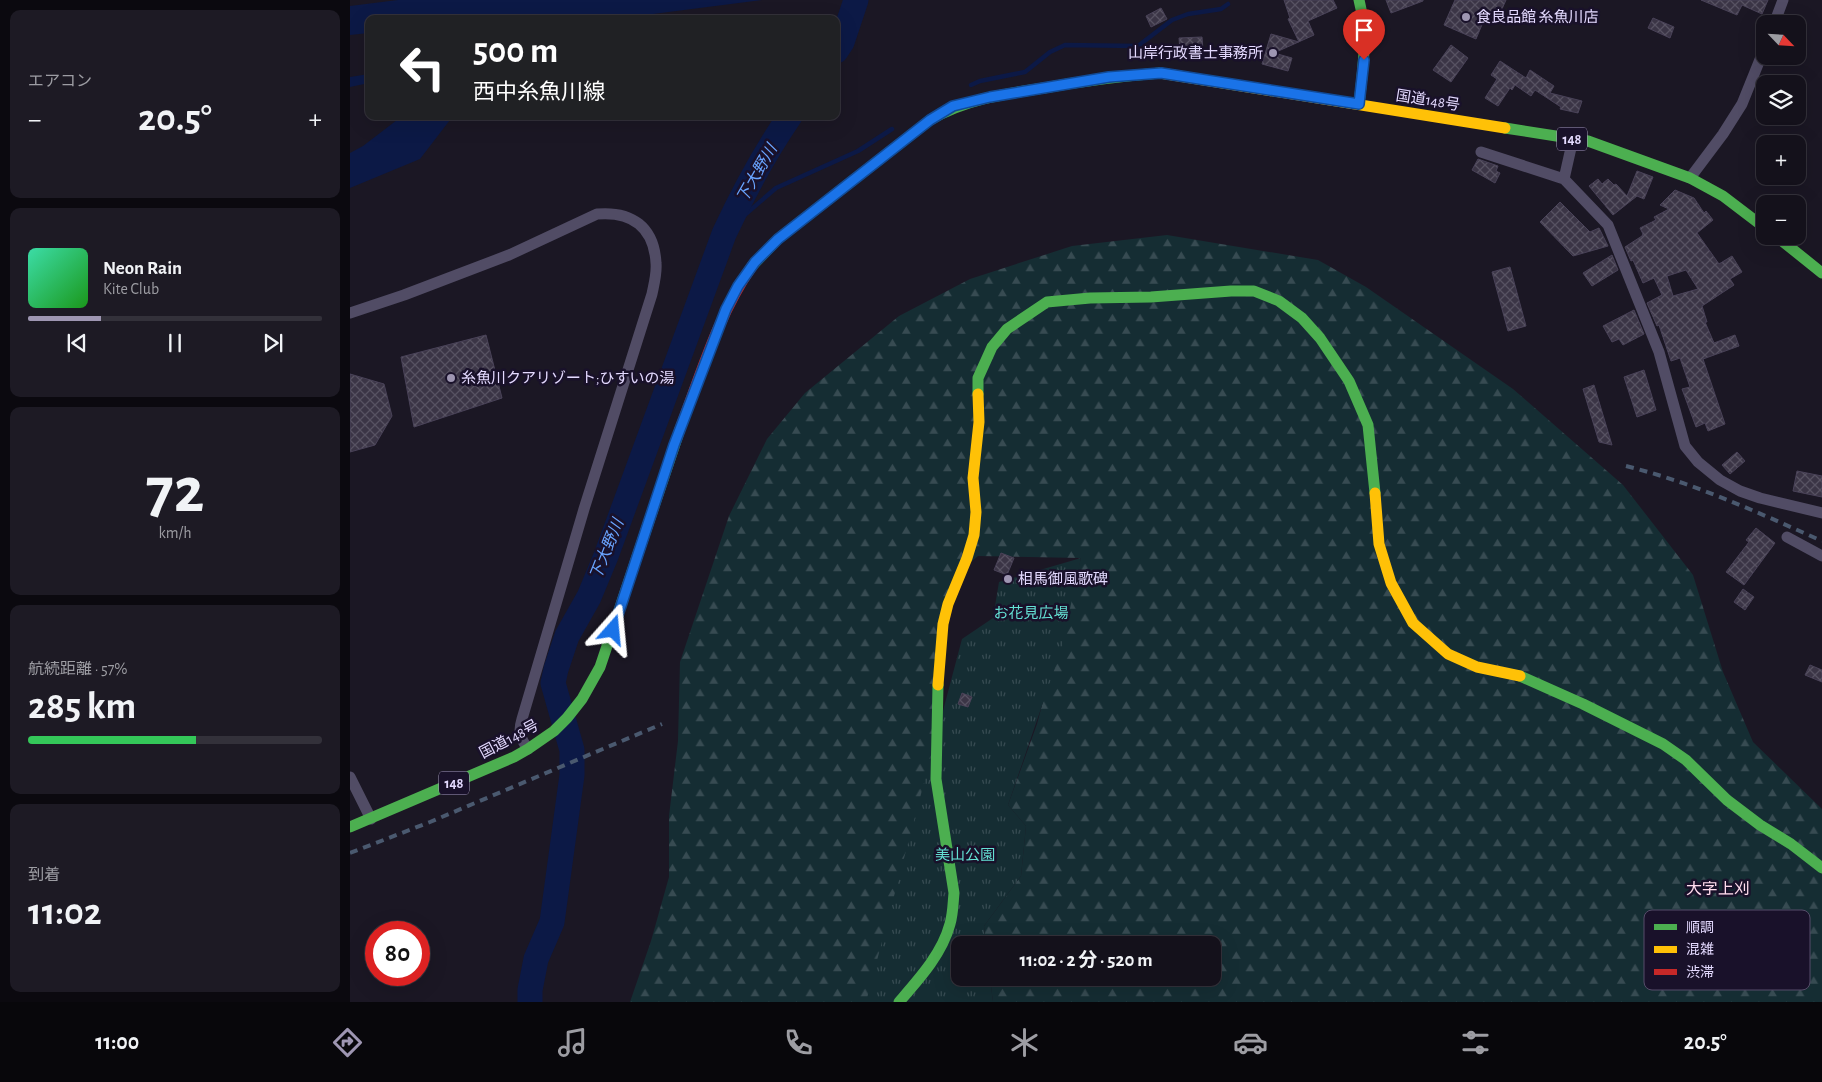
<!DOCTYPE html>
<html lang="ja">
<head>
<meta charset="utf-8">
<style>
	body { margin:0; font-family:"Alegreya Sans","Noto Sans JP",sans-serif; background:#1d1a24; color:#f1f3f6; height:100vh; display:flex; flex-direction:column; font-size:19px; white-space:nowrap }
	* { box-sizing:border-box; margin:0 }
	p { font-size:16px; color:#9d9da3 }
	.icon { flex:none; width:28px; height:28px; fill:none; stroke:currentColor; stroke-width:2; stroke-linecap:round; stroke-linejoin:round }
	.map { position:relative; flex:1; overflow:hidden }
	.panel { display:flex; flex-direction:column; gap:10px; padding:10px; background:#0b090f; width:350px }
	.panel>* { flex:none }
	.hud { position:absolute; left:15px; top:15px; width:475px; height:105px; border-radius:10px; box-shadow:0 5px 20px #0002,0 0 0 1px #33313a; background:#202124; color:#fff; overflow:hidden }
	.needle { width:32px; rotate:115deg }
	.controls { position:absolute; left:1406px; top:15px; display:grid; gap:10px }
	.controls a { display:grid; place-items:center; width:50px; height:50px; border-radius:10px; background:#14111b; box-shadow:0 5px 20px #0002,0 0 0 1px #33313a; font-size:25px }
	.speed { position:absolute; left:15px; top:921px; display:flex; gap:10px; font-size:25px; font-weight:700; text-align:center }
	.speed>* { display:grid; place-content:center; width:65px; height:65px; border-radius:50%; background:#14111b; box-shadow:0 5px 20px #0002,0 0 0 1px #33313a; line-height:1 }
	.speed .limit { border:8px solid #d22; background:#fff; color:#111 }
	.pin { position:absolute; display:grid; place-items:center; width:42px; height:42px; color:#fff; margin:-51px -21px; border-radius:50% 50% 50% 0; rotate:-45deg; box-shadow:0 0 5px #0007 }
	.pin .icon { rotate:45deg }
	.me { position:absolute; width:55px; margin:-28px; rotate:18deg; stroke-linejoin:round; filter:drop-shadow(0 0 4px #0008) }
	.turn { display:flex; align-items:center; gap:18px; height:105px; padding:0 25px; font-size:22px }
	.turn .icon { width:65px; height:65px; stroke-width:2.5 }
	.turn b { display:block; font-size:35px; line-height:42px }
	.big { font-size:38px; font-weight:700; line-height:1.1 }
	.panel .card { flex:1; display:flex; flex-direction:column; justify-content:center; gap:8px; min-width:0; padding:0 18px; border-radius:10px; background:#1d1a24 }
	.panel .dial { align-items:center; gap:0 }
	.dial b { font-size:65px; line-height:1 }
	.song { display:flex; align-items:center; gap:15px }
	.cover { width:60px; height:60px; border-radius:8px; background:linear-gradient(135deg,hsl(160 70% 55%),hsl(120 70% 35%)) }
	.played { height:5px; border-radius:2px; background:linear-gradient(90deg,#9e96b2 25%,#33313a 25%) }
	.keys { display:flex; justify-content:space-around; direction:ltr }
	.heat { display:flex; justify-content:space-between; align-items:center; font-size:28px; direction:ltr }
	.charge { height:8px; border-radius:4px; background:linear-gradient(90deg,#34c759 57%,#33313a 0) }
	.trip { position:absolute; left:601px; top:936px; width:270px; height:50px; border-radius:10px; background:#14111b; box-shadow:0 5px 20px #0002,0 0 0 1px #33313a; font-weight:700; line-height:50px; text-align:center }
	.dock { display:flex; height:80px; justify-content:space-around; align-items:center; background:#08070b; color:#9d9da3 }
	.dock .icon { width:35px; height:35px }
	.dock .selected { color:#9e96b2 }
	.dock b { font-size:22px; color:#f1f3f6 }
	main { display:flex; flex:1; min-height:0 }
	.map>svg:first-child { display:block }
</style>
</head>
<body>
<main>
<section class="panel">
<div class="card"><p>エアコン</p>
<div class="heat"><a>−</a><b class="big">20.5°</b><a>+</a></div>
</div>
<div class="card">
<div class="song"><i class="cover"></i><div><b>Neon Rain</b><p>Kite Club</p></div></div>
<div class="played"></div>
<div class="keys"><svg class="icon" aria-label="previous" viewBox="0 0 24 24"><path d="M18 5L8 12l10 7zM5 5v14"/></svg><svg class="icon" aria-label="pause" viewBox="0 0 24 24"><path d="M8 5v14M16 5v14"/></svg><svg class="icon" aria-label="next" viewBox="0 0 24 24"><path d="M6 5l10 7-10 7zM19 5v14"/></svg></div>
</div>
<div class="card dial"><b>72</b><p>km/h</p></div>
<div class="card"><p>航続距離 · 57%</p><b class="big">285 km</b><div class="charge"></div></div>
<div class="card"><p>到着</p><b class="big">11:02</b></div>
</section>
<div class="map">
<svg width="1472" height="1002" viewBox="0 0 1472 1002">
	<defs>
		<pattern id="forest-firs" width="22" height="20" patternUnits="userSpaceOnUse" patternTransform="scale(1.25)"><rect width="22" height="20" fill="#152d33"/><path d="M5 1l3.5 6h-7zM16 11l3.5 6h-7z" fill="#374b52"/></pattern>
		<pattern id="park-tufts" width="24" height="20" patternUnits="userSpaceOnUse" patternTransform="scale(1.25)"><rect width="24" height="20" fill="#152d33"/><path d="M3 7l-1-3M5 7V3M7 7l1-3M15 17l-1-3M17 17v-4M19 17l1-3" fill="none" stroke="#374b52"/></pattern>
		<pattern id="building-cross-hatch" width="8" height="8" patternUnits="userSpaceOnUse" patternTransform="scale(1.25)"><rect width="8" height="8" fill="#3b3546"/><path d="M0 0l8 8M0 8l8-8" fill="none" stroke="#575262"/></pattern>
	</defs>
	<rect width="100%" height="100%" fill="#1b1724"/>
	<!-- forest -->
	<path fill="url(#forest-firs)" d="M817 235 968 260 1016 287 1163 389 1273 485 1343 575 1373 672 1403 742 1472 809V1002H643L640 978H862V945H636L634 926 671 876 676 826 658 805 687 724 731 558 628 556 607 574 591 614 592 857 519 1002H280L301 941 319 877V816L328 741 330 662 379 516 417 439 455 393 549 316 620 279 722 246Z"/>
	<!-- park -->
	<path fill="url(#park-tufts)" d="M731 558 711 650 658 805 676 826 671 876 634 926 636 945H610V978H640L643 1002H516L612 639 643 618 649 582Z"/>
	<!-- water -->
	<path fill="#0c1946" d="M48 0H412L264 19H19V33L0 35V6Z
		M19 74V83L0 87V77Z
		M73 116H103L70 159 0 188V153L13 146 47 120 69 119Z"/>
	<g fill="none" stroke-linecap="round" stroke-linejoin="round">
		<!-- stream -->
		<path stroke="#0c1946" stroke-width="4.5" d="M621 85 630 81 675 72 700 52 715 45 788 46 822 20 838 14 871 9 878 4
			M375 232 426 188 508 151 542 129"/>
		<!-- river -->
		<path stroke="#0c1946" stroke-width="25" d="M486 51 492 42 506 0
			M180 1002V990L186 959 202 922 222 775V750L203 683 206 669 217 636 239 597 256 556 374 234C393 193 414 154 440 116"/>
	</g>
	<!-- building -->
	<path fill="url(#building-cross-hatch)" stroke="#494258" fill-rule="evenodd" d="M934 0H983L987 8 958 21 964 35 924 53 942 58 938 71 912 64 921 34 949 42 938 19 940 18Z
		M1036 0H1073V1L1041 13Z
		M1105 0H1156L1147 20 1136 15 1126 39 1094 25Z
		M1351 0H1418L1412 14 1392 5 1387 15Z
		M811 8 817 19 801 27 796 16Z
		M1303 18 1324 27 1320 38 1298 28Z
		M852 37 853 50 830 51 829 38Z
		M1101 45 1118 58 1101 82 1083 70Z
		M1150 61 1176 78 1180 70 1204 86 1200 93 1232 101 1228 113 1210 109 1211 107 1185 90 1181 96 1165 85 1162 90 1160 88 1148 106 1135 98 1147 79 1141 75Z
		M1128 159 1148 166 1146 171 1150 173 1145 183 1122 170Z
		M1287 171 1303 177 1294 199 1287 196 1263 215 1239 186 1248 179 1252 184 1258 179 1264 185 1266 184 1277 196Z
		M1325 190 1344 198 1354 213 1356 211 1363 220 1347 233 1369 264 1382 256 1392 272 1380 279 1384 285 1352 306 1357 322H1355L1364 343 1385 335 1389 346 1353 359 1375 424 1358 431 1355 423 1346 427 1332 389 1340 387 1330 358 1321 361 1309 325 1307 326 1297 303 1312 295 1304 278 1293 283 1283 260 1281 261 1275 247 1292 236 1293 234 1290 228 1306 220 1304 217 1319 209 1310 205ZM1336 270 1348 289 1323 296 1317 276Z
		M1210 202 1240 232 1249 228 1258 246 1223 256 1190 222Z
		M1262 255 1268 270 1242 286 1233 273Z
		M1160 267 1176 326 1158 331 1142 272Z
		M1284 310 1294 334 1273 345 1269 339 1262 342 1253 326Z
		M136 335 152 398 64 427 51 357Z
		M1294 370 1306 410 1287 417 1274 377Z
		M0 374 34 384 42 416 25 445 0 452Z
		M1244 385 1262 445 1249 442 1233 389Z
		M1387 452 1395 461 1380 474 1372 465Z
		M1447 471 1472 476V497L1443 491Z
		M1406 528 1425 543 1394 585 1376 572 1399 542 1396 540Z
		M651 553 664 558 657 575 644 570Z
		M1393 589 1404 597 1395 610 1384 602Z
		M1460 665 1472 670V682L1455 675Z
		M612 693 622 697 618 707 608 704Z"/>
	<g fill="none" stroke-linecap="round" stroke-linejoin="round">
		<!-- street -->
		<path stroke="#514c65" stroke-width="11" d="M1424 24 1433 0
			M1223 139 1214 179 1258 225 1309 352 1335 446 1348 462 1370 480 1390 491 1410 498 1472 513
			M1131 152 1214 179
			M1340 178 1373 134 1392 104 1415 47
			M0 313 54 295 159 255 247 214C282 211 304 227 306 263 307 273 304 284 302 294L234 509 172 719C168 732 170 738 178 749
			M1437 537 1472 556
			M0 777 21 819"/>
		<!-- fast -->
		<path stroke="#4caf50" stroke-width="11" d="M1009 0C1018 35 1013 69 1009 104
			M1155 128 1238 141 1340 178 1373 196 1415 228
			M1426 236 1472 273
			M402 266 428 239 580 120C616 99 654 94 694 88 733 81 771 76 810 73
			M628 394V378L642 347 657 329 697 302 740 298 801 297 881 291H904L929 301 952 318 970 338 999 381 1018 425 1025 493
			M1170 676 1233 704 1313 744 1336 760 1377 800 1410 825 1441 844 1472 868
			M0 827 164 757 178 749 204 731 217 718 232 699 250 667 330 429
			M549 1002C569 979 592 954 600 924 603 914 603 903 604 893L586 779 588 685"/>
		<!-- slow -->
		<path stroke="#ffc107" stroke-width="11" d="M810 73 1155 128
			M1025 493 1029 544 1041 583 1063 623 1098 654 1127 667 1170 676
			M588 685 593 624 598 604 617 558 624 535 626 512 623 478 629 422 628 394"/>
		<!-- jam -->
		<path stroke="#c62828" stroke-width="11" d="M330 429C351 374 368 315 402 266"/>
		<!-- rail -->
		<path stroke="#4a596f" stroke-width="4" stroke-dasharray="8 6" stroke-linecap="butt" d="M1276 466C1344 483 1407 512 1472 541
			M0 853 80 822 312 724"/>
	</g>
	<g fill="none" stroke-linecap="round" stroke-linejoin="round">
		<defs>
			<path id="route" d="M263 630 324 445 376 309 388 286 405 262 428 239 580 120 603 106 640 97 759 77 811 73 1009 104 1014 60"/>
		</defs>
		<!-- route casing -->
		<use href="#route" stroke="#114b97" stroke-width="12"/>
		<!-- route -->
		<use href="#route" stroke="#1a73e8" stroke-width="9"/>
	</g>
	<!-- markers -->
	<g fill="#9e96b2" stroke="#19112a" stroke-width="2">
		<circle cx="1116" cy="17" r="5"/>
		<circle cx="923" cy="53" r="5"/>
		<circle cx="101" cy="378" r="5"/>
		<circle cx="658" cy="579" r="5"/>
	</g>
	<g text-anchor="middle" stroke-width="5" stroke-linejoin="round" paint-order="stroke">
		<!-- shield labels -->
		<g fill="#19112a" stroke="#a79ebf" stroke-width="1">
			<rect x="1207" y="127.5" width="30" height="23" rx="4"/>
			<rect x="89" y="771.5" width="30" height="23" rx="4"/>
		</g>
		<g font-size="14" font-weight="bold" fill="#e4daff">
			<text x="1222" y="144">148</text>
			<text x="104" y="788">148</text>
		</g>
		<!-- poi labels -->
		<g font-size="15" fill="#e4daff" stroke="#19112a" text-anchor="start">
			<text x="1126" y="22">食良品館 糸魚川店</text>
			<text x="913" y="58" text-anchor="end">山岸行政書士事務所</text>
			<text x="111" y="383">糸魚川クアリゾート;ひすいの湯</text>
			<text x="668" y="584">相馬御風歌碑</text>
		</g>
		<!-- street labels -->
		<g font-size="15" fill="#e4daff" stroke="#19112a">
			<text transform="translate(1078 100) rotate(9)" y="5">国道148号</text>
			<text transform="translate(159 739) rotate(-28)" y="5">国道148号</text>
		</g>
		<!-- park labels -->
		<g font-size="15" fill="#64e1d4" stroke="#19112a">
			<text x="681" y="618">お花見広場</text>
			<text x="615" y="860">美山公園</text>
		</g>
		<!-- water labels -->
		<g font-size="16" font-style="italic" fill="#69a4ff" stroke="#19112a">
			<text transform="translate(406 173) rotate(-60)" y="6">下大野川</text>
			<text transform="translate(256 549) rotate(-68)" y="6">下大野川</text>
		</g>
		<!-- neighbourhood labels -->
		<g font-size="16" fill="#ffdced" stroke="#19112a">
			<text x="1368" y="894">大字上刈</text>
		</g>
	</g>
	<!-- legend -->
	<rect x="1294" y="910" width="166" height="80" rx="8" fill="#19112a" stroke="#564d6a" stroke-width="1"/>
	<rect x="1304" y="924" width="23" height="6" fill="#4caf50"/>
	<rect x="1304" y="946" width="23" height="7" fill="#ffc107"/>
	<rect x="1304" y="969" width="23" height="6" fill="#c62828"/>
	<g font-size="14" fill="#e4daff">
		<text x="1336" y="932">順調</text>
		<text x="1336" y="954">混雑</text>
		<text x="1336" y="977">渋滞</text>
	</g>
</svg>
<div class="controls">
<a><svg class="needle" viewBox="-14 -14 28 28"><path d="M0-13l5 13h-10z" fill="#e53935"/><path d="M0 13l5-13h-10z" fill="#9d9da3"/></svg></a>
<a><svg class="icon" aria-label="layers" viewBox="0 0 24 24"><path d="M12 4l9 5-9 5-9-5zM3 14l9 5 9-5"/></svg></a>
<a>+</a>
<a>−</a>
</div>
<div class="speed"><div class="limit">80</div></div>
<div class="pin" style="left:1014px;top:60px;background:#d93025"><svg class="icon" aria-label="arrive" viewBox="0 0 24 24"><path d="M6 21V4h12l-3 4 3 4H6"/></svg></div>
<svg class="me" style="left:263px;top:630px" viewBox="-20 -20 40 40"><path d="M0-17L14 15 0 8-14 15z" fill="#1a73e8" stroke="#fff" stroke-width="4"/></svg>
<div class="trip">11:02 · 2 分 · 520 m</div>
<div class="hud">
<div class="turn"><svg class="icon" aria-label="left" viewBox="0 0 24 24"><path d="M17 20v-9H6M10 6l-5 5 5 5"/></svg><div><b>500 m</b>西中糸魚川線</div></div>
</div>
</div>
</main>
<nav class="dock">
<b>11:00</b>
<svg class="icon selected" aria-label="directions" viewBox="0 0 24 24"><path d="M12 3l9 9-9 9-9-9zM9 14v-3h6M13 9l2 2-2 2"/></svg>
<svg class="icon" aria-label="music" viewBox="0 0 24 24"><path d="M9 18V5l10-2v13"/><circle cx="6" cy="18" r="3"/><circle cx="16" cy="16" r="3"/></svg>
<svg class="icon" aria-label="phone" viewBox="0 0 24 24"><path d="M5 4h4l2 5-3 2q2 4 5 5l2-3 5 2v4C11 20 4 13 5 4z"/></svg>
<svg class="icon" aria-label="climate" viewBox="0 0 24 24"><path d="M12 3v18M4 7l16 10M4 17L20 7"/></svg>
<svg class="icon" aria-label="car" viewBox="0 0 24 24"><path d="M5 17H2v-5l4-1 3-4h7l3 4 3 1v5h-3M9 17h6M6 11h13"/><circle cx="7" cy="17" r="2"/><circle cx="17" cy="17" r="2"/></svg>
<svg class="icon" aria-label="filters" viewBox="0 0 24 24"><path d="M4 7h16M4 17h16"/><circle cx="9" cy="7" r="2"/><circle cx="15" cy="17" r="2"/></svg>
<b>20.5°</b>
</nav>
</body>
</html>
